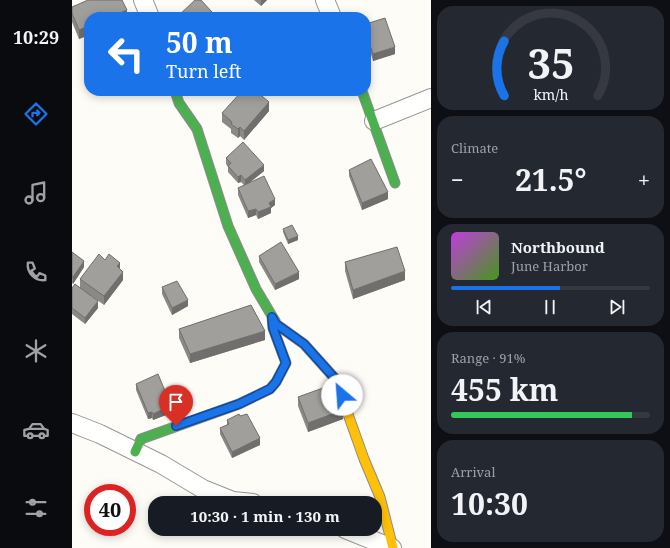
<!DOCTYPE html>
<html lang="en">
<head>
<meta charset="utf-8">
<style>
	body { margin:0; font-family:"Noto Serif",serif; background:#242831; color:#f1f3f6; height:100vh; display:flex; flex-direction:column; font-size:15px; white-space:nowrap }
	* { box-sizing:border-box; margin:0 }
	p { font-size:13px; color:#9ea1a6 }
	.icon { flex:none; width:22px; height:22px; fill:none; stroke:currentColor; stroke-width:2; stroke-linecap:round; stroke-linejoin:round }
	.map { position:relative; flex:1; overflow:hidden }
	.details { display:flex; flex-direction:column; gap:6px; padding:6px; background:#0d0f14; width:239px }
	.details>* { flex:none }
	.guide { position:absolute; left:12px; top:12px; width:287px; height:84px; border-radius:16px; box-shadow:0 2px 10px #0003; background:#1a73e8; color:#fff; overflow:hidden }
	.speed { position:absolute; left:12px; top:484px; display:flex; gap:8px; font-size:20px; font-weight:700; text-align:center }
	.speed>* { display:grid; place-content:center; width:52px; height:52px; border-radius:50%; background:#171b24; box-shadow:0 2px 10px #0003; line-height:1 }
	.speed .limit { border:6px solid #d22; background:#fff; color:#111 }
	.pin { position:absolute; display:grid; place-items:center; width:34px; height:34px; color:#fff; margin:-41px -17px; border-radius:50% 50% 50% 0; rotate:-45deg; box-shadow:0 0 4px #0007 }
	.pin .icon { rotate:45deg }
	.me { position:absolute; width:44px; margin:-22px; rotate:333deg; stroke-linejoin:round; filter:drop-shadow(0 0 3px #0008) }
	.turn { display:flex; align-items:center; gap:14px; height:84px; padding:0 16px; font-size:18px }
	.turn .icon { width:52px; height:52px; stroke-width:2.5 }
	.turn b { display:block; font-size:28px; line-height:34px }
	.big { font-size:30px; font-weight:700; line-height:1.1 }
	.details .tile { flex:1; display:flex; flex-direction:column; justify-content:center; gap:6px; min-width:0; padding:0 14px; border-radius:16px; background:#242831 }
	.details .dial { align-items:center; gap:0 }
	.dial svg { height:104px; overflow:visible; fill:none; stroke:#363941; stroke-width:7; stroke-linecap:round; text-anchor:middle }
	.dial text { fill:#f1f3f6; stroke:none }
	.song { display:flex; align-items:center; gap:12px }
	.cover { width:48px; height:48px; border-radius:6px; background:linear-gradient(135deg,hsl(290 70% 55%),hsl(100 70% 35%)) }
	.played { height:4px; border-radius:2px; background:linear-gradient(90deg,#1a73e8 55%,#363941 55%) }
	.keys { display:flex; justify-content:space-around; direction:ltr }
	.heat { display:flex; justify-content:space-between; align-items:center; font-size:22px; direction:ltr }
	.charge { height:6px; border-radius:3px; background:linear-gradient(90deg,#34c759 91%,#363941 0) }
	.trip { position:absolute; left:76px; top:496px; width:234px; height:40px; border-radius:16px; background:#171b24; box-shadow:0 2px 10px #0003; font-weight:700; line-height:40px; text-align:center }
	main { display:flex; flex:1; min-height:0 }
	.tab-bar { display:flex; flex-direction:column; width:72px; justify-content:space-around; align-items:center; background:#090b0e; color:#9ea1a6 }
	.tab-bar .icon { width:28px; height:28px }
	.tab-bar .current { color:#1a73e8 }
	.tab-bar b { font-size:18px; color:#f1f3f6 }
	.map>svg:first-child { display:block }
</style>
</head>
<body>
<main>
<nav class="tab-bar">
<b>10:29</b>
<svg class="icon current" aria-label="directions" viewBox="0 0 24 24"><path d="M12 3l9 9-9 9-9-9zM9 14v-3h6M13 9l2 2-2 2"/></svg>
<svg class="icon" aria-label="music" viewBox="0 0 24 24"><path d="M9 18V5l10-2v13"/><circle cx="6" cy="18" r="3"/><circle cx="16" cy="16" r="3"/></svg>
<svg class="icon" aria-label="phone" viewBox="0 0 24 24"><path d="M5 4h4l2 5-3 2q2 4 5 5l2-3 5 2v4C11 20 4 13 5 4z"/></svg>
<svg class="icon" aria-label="climate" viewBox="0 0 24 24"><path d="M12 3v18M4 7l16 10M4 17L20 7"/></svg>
<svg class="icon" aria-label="car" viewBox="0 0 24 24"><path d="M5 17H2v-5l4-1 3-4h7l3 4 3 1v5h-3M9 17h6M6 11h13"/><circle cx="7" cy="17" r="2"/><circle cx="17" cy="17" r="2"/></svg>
<svg class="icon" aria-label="filters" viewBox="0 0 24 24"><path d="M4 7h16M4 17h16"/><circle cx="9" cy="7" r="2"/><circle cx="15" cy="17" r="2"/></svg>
</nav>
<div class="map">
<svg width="359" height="548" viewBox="0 0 359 548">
	<rect width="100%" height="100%" fill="#fdfcf7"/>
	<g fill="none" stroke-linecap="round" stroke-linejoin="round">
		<defs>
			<path id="street" d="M71 0 78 17
				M253 0 260 17
				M302 121 359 98
				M0 423 28 434 89 464 131 489 161 501 181 503
				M273 529 320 548"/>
			<path id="fast" d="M103 91 107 103 125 129 156 226 184 289 203 321
				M290 91 323 183
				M63 452 69 439 167 404 198 389 204 382 214 363 201 328 200 317"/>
			<path id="slow" d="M203 321 204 324 232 344 267 383 277 417 292 459 308 497 321 548"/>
		</defs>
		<!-- street casing -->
		<use href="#street" stroke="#979795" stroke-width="20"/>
		<!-- fast casing -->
		<use href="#fast" stroke="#8e8d8b" stroke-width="11"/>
		<!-- slow casing -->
		<use href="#slow" stroke="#8e8d8b" stroke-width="11"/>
		<!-- street -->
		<use href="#street" stroke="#fffffe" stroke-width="18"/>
		<!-- fast -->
		<use href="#fast" stroke="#4caf50" stroke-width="9"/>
		<!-- slow -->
		<use href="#slow" stroke="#ffc107" stroke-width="9"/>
	</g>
	<!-- wall -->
	<path fill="#8a8986" d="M182 0H195L189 6Z
		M0 7 55 17H17V35L7 39 0 22Z
		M294 24 323 54 301 61 298 51 294 53Z
		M197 111 172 140 168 136 166 138 159 133V129L150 122V113Z
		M154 158 192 171 176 184 203 205 199 208V213L186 219 184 215 176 218 166 195V188L172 185 169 182 166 183 156 172V167L154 164Z
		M277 170 316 199 290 210 277 176Z
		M211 229 226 240 216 244 211 232Z
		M0 252 12 267 1 284 0 283Z
		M187 256 227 279 203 290 187 262Z
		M33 260 48 269 51 280 32 305 18 295 26 308 13 324 0 314V288L8 287V279Z
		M273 262 333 280 281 299 273 271Z
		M90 287 116 306 100 315 90 294Z
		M107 329 193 340 118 363 107 338Z
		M64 384 98 410 94 412V415L81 420 80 418 76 419 64 390Z
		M226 397 271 419 236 432 226 406Z
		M168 416 188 445 160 458 148 434V428L155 425V420Z"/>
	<!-- shaded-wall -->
	<path fill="#716f6d" d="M189 0H195L189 6Z
		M55 10V17H39Z
		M140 12V17H134Z
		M17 26V35L7 39V30Z
		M298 45V51L294 53V46Z
		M323 47V54L301 61V54Z
		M197 102V111L172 140V131Z
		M168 127V136L166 138V129Z
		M192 165V171L173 186V180Z
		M169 175V182L166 183V177Z
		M316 192V199L290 210V203Z
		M203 199V205L199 208V213L186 219V212L197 203Z
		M184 209V215L176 218V211Z
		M226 236V240L216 244V240Z
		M12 261V267L1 284V277Z
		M48 263V272L45 266Z
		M333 271V280L281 299V290Z
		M51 272V280L32 305V296Z
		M227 272V279L203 290V284Z
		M116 300V306L100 315V308Z
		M26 301V308L13 324V318Z
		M193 331V340L118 363V354Z
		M98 403V410L94 412V415L81 420V414Z
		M271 410V419L236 432V423Z
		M80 412V418L76 419V413Z
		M188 438V445L160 458V452Z"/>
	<!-- building -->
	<path fill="#a19f9c" stroke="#716f6d" d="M16 0H50L55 10 39 17H17V26L7 30 0 13V7Z
		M123 0H129L140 12 134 17H105Z
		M313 18 323 47 301 54 298 45 294 46V24Z
		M170 91H184L197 102 172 131 168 127 166 129 159 124 160 122 150 113Z
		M171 142 192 165 173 180 169 175 166 177 156 166 159 163 154 158Z
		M299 159 316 192 290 203 277 170Z
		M192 176 203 199 197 203 199 207 186 212 184 209 176 211 166 188Z
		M220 225 226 236 216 240 211 229Z
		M209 242 227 272 203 284 187 256Z
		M325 247 333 271 281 290 273 262Z
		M0 252 12 261 1 277H0Z
		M27 254 33 260 37 254 48 263 45 266 51 272 32 296 8 279Z
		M105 281 116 300 100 308 90 287Z
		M3 284 26 301 13 318 0 308V288Z
		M179 305 193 331 118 354 107 329Z
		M86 374 98 403 94 406V408L81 414 80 412 76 413 64 384Z
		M262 384 271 410 236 423 226 397Z
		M167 414 168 416 175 414 188 438 160 452 148 428 157 424 155 420Z"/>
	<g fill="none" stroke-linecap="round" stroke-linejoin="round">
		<defs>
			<path id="route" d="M104 426 167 404 198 389 204 382 214 363 201 328 200 317 204 324 232 344 267 383 270 395"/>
		</defs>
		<!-- route casing -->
		<use href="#route" stroke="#114b97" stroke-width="10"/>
		<!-- route -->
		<use href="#route" stroke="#1a73e8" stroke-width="7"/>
	</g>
</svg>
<div class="speed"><div class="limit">40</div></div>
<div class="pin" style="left:104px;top:426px;background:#d93025"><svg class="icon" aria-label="arrive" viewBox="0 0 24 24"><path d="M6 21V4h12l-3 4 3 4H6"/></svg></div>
<svg class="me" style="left:270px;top:395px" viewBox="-20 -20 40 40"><circle r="19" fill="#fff"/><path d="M0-13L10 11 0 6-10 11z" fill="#1a73e8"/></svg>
<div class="trip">10:30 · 1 min · 130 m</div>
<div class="guide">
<div class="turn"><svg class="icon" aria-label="left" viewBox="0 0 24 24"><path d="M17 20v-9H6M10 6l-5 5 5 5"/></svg><div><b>50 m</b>Turn left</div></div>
</div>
</div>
<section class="details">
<div class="tile dial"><svg viewBox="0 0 100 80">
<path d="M14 69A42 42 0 1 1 86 69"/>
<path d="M14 69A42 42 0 0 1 14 27" stroke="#1a73e8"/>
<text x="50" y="56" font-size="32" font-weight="700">35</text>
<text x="50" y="72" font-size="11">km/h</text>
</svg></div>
<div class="tile"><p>Climate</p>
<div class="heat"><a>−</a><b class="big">21.5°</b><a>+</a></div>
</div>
<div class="tile">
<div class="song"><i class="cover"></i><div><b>Northbound</b><p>June Harbor</p></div></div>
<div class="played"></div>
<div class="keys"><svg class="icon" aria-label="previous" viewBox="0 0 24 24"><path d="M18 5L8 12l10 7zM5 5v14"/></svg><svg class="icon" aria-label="pause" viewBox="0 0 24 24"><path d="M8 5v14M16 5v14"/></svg><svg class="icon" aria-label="next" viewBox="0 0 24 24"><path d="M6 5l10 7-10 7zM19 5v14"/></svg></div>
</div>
<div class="tile"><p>Range · 91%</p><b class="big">455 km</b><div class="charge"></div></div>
<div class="tile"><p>Arrival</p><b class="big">10:30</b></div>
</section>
</main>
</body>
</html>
